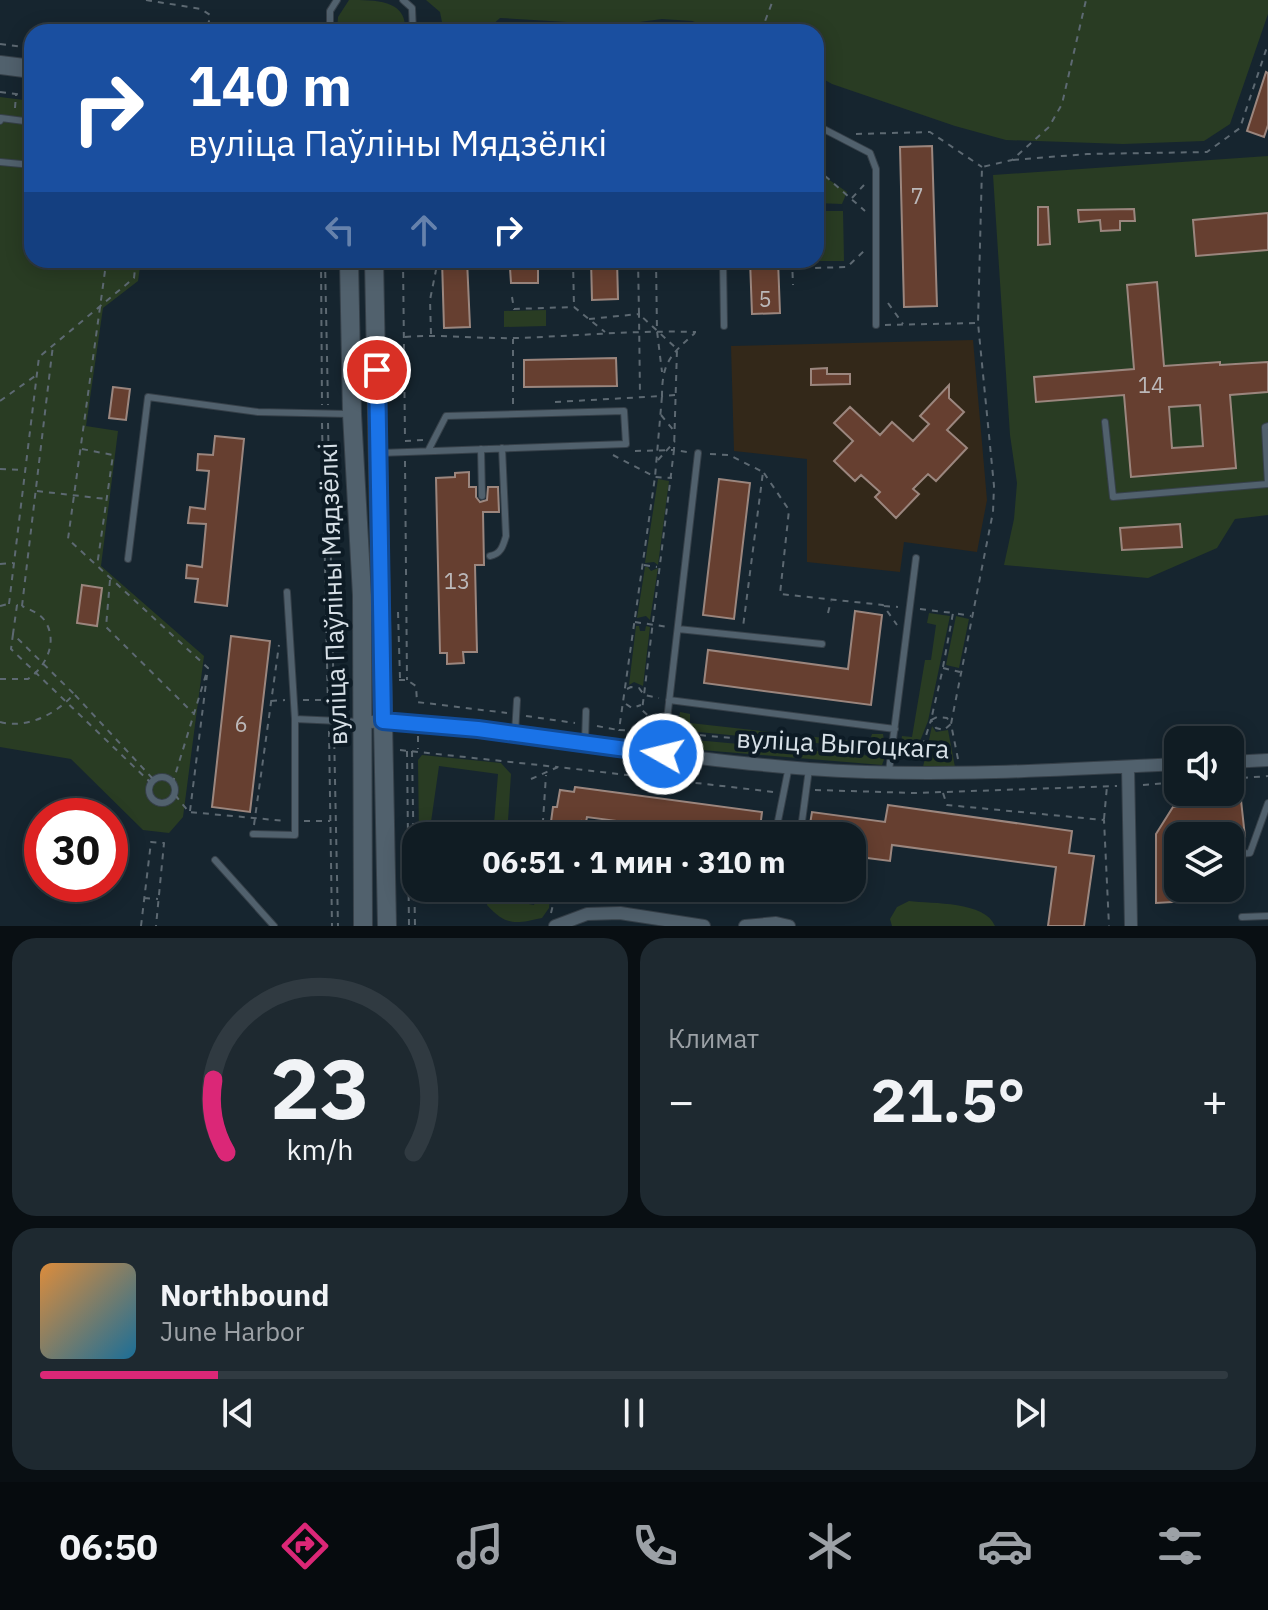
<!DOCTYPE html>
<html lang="ru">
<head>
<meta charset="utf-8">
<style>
	body { margin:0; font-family:"IBM Plex Sans",sans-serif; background:#1e2930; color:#f1f3f6; height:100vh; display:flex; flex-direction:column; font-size:30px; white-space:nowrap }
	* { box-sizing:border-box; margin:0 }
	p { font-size:26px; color:#9ca1a6 }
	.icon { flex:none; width:44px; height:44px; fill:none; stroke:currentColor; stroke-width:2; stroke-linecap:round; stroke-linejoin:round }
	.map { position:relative; height:926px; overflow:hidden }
	.side { display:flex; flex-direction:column; gap:12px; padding:12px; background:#090f13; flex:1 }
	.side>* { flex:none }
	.banner { position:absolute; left:24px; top:24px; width:800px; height:244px; border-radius:24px; box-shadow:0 4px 20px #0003,0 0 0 2px #303a41; background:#1a4fa0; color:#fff; overflow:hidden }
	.tools { position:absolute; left:1164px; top:726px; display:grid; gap:16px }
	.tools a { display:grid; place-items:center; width:80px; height:80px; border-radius:16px; background:#101c23; box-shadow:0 4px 20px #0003,0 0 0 2px #303a41; font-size:40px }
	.speed { position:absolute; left:24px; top:798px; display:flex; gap:16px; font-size:40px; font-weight:700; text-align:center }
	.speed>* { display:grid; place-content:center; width:104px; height:104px; border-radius:50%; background:#101c23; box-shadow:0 4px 20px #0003,0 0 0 2px #303a41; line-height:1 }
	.speed .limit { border:12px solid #d22; background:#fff; color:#111 }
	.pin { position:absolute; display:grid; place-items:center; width:68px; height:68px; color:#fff; margin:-34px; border:4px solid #fff; border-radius:50%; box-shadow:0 2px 8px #0007 }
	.me { position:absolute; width:88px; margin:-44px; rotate:278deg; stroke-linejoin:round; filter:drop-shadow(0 0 6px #0008) }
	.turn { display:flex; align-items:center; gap:28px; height:168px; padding:0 32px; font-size:36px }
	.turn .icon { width:104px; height:104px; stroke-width:2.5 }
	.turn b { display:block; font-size:56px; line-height:68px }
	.lanes { display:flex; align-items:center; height:76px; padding:0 32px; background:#0003; justify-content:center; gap:40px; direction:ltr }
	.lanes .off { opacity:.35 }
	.big { font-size:60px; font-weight:800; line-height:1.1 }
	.side .tile { flex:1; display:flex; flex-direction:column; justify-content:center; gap:12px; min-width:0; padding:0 28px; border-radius:24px; background:#1e2930 }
	.side .dial { align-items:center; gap:0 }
	.dial svg { height:208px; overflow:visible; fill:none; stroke:#303a41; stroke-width:7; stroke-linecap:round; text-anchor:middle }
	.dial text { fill:#f1f3f6; stroke:none }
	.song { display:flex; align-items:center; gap:24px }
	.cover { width:96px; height:96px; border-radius:12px; background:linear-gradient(135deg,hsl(30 70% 55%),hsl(200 70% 35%)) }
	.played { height:8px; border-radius:4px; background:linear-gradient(90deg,#db2777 15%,#303a41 15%) }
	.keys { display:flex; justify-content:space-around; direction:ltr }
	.heat { display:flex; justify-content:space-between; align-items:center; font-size:44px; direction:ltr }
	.side .tiles { flex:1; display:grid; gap:12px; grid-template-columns:1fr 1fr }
	.tile:last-child { grid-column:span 2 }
	.trip { position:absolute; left:402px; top:822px; width:464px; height:80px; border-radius:24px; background:#101c23; box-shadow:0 4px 20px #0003,0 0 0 2px #303a41; font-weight:800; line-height:80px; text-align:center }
	.dock { display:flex; height:128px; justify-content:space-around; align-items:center; background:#060b0e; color:#9ca1a6 }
	.dock .icon { width:56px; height:56px }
	.dock .on { color:#db2777 }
	.dock b { font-size:36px; color:#f1f3f6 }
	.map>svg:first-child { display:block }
</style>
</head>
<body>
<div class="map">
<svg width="1268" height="926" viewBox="0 0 1268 926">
	<rect width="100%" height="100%" fill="#16252f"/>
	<!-- education -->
	<path fill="#332819" d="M973 340 987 500 977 552 904 542 900 572 807 562V459L734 451 731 346Z"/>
	<!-- green -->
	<path fill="#293c23" d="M349 0C377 0 408 0 405 32H337L338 17Z
		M426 0H1268V14L1230 124 1204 141 1123 144 1006 140 955 126 832 84 816 75V32H723L692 21 662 19 617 25 500 18 491 26V32H444L440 12Z
		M0 97 32 101V260H141L138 281 103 308 86 426 118 431 101 566 204 656 183 817 169 833 143 830 71 759 0 747Z
		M1268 156V515L1235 519 1217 548 1148 578 1004 565 1014 519 1017 483 1010 435 993 175Z
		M816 171 847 192 842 204 816 203Z
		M816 211H843L844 261H811L816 260Z
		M546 310V326L504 327V311Z
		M658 479 669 481 658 565 654 562 645 563Z
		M645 567H648L651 571 658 568 650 620 646 616 637 618Z
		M929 613 950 616 928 721 916 751 900 749 902 736 912 737 925 660H931L936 625 927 623Z
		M956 616 969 619 959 668 946 665Z
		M636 626H639L640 631H645L646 626 650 627 643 686 634 682 629 685Z
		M680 712 690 714V723L869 743 872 734H883L885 746 880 749 677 730Z
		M932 726 936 732 948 730 955 767H923Z
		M673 738 885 757 882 765 678 748Z
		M422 755 501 763 511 774 507 836H493L498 774 439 766 429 836H419L418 760Z
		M489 888H503L502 899 534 905 539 888H551L549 908 542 918C515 924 506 926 487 905Z
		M909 901C933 904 985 901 995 926H892L890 919 897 907Z"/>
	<!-- building -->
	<path fill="#663f30" stroke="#9b867e" stroke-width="2" fill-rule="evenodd" d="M1266 72 1268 73V125L1264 137 1247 131Z
		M932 146 937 306 904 307 900 147Z
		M1038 207H1048L1050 244 1038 245Z
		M1134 209 1135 221H1120V230L1101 231 1100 220 1079 222 1078 210Z
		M1268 213V250L1196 256 1193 220Z
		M442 260H467L470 327 444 328Z
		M591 260H617L618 299 592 300Z
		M750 260H778L780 313 752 314Z
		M538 267V283H511L510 268Z
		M1157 282 1164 366 1220 362V365L1268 362V392L1230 395 1236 468 1131 477 1124 395 1036 402 1034 377 1134 369 1127 285ZM1200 405 1203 446 1172 448 1169 407Z
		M616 358 617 386 524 387V360Z
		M827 368V374H850V384L811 385V369Z
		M949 385V398L964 412 947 430 967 448 936 481 928 474 913 489 919 494 896 518 875 497 880 492 861 475 855 481 834 461 853 441 834 423 850 407 880 435 892 422 913 441 929 424 920 416Z
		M113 387 130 389 126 420 109 418Z
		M215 436 244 439 227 606 195 602 198 579 186 578 187 565 202 567 206 524 188 523 190 507 205 509 209 471 197 470 198 454 213 455Z
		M469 472V487H476V497L480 502 487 500 488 487H498L499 512H483L484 565H475L477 652H463L464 663 447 664V653H440L436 478 455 477V473Z
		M719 479 750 483 734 619 703 615Z
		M1180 524 1182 547 1122 550 1120 528Z
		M82 585 102 588 97 626 77 623Z
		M855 611 882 615 871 705 704 683 708 650 848 669Z
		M231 636 270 641 250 812 212 807Z
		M575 787 762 812 759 836H730L587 817 586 822 582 821 580 836H549L553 807H557L560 790 574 792Z
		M1241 800 1245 837 1178 836V888H1207L1208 900 1156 903V834L1173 807Z
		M888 805 1072 831 1069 853 1094 856 1084 926H1048L1056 867 892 845 890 861 852 856V836H808L812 812 885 822Z"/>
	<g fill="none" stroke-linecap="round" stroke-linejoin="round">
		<defs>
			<path id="lane" d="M403 0 412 8 413 32
				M330 32V11L337 0
				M0 121 1 118 32 122
				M816 125 870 153 876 169V325
				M0 162 32 165
				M723 260 724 326
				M1105 422 1113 497 1268 484
				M1268 426 1265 427 1268 484
				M481 449 482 496
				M380 453 626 444 624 411 446 416 428 451
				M490 556C501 554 503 546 506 536L502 448
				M128 559 148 397 258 412 349 414
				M287 592 295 719 361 722
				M678 629 822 644
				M669 700 895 729
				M515 733 517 700
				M585 742 586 711
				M663 754 698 453
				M889 771 916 558
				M149 790a13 13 0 1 1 26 0a13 13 0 1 1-26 0Z
				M253 834 295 835V719
				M775 836 789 766
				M800 836 809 769
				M1230 855 1250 853 1268 803
				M215 860 274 926
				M1221 888 1222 895
				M1242 917 1268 916"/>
			<path id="street" d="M365 722C421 720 477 729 533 736 625 748 717 762 809 769 931 778 1056 770 1178 764
				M1230 762 1268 760
				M1128 767 1131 926
				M555 926 587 914 620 913 704 926
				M745 926 776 923 789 926"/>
			<path id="secondary" d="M0 65 32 69
				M349 260 352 414 362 595 363 926
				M374 260 387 926"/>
		</defs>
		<!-- lane casing -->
		<use href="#lane" stroke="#364049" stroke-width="8"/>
		<!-- street casing -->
		<use href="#street" stroke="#364049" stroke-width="14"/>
		<!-- secondary casing -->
		<use href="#secondary" stroke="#364049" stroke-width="20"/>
		<!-- path -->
		<path stroke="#5d6972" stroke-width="2" stroke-dasharray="6 6" stroke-linecap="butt" d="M146 0 201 9 210 15 207 32
			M761 32 773 0
			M0 44 32 48
			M0 92 32 96
			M15 108 16 95
			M856 134 930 132 982 167
			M1013 160 1087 154 1207 152 1240 128 1268 44
			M816 168 865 211
			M852 198 864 185
			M321 260 322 405
			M325 260 328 405
			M403 260 405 439
			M573 260 574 307
			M656 260 657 331 662 372
			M792 260 793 285
			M792 262 813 268 847 267 864 251
			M105 271 68 539 208 668 173 782
			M512 297 514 309 574 307 605 332
			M888 303 903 324
			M589 319 639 314 640 395
			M885 325 978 323
			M431 334 430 300 438 260
			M405 337C443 334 479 339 517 338 576 336 636 330 696 332
			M675 395 662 396C662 363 670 355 695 333
			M0 401 35 376
			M555 402 662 396 655 477 619 730 653 732
			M513 404V339
			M661 415 675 432
			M322 423 328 709
			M328 423 334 709
			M405 441 424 440
			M82 449 113 455 97 566
			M635 451 674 450 677 349 639 314 638 260
			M710 454 729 455 763 472 743 627
			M613 455 655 477 672 478
			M658 460 675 441
			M405 461 407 680
			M0 469 24 470
			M764 473 789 510 780 594 883 605 897 625
			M37 491 106 499
			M0 564 13 563
			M644 565 657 567
			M110 580 106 627 193 713
			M9 604 39 357 134 278 136 260
			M0 606 8 604
			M22 606 53 345
			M884 606 898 607
			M920 609 953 613
			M398 612 400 678
			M828 613 831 601
			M635 622 668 627
			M13 634 11 649 151 783
			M943 667 953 613 971 616
			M0 679H28C47 666 58 641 45 621 40 613 30 610 22 606
			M399 680H407L416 686 417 702 507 713
			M627 689 631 687 639 688 644 695 659 698
			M75 695 154 780
			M303 700H333
			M271 701 285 700
			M626 704 632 708 641 705
			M526 716 575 723
			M0 722C28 729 56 714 74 694L13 634 17 605 11 604
			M656 723 642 710 644 695 674 450 687 452
			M597 726 618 730
			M329 731 332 926
			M334 731 338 926
			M676 733 880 751
			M418 736V749
			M400 750 557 767
			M407 751 409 926
			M412 751 415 926
			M900 754 916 758
			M916 756 921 751 931 720 936 728 944 730 951 724 947 718 937 717 931 720 943 668 960 672
			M958 759 951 724 993 512 994 486 978 323 982 167 1012 160 1049 127 1062 104 1086 0
			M531 779 558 767 774 792
			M1230 779 1268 776
			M1143 785 1178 782
			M815 790 915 793 1117 786
			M943 793 947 805 1104 820 1109 926
			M175 795 189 812 286 821
			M190 811 207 675
			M1104 819 1107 786
			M304 821H330
			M254 825 279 645
			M542 836 546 775
			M144 898 158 899
			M551 913 557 888
			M141 926 151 842 164 843 156 926"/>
		<!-- lane -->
		<use href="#lane" stroke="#51616d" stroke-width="6"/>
		<!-- street -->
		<use href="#street" stroke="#51616d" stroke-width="12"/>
		<!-- secondary -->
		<use href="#secondary" stroke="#51616d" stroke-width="18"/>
	</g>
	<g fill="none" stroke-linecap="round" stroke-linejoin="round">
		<defs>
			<path id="route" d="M377 370 383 721 478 729 663 754"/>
		</defs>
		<!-- route casing -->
		<use href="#route" stroke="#114b97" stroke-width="20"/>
		<!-- route -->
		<use href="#route" stroke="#1a73e8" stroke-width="14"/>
	</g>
	<g text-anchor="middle" stroke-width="8" stroke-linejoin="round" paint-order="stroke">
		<!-- number labels -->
		<g font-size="22" fill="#bbb8b9">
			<text x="917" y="204">7</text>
			<text x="765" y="307">5</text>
			<text x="1151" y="393">14</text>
			<text x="457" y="589">13</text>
			<text x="241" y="732">6</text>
		</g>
		<!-- street labels -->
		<g font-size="26" fill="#d7e0e7" stroke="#0d1b25">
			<text transform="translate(333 594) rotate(-92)" y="9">вуліца Паўліны Мядзёлкі</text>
			<text transform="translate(843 744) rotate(3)" y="9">вуліца Выгоцкага</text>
		</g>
	</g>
</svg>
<div class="tools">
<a><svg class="icon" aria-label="sound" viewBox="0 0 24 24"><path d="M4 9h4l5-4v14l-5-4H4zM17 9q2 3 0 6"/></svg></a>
<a><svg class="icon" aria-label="layers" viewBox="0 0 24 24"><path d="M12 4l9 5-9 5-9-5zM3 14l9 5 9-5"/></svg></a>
</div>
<div class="speed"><div class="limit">30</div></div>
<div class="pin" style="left:377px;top:370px;background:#d93025"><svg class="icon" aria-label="arrive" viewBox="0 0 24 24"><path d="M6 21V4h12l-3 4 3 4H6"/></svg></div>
<svg class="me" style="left:663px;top:754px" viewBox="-20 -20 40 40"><circle r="17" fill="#1a73e8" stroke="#fff" stroke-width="3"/><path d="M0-11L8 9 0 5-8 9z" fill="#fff"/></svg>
<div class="trip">06:51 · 1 мин · 310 m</div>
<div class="banner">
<div class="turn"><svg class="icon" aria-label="right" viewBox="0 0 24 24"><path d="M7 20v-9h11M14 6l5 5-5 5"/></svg><div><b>140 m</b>вуліца Паўліны Мядзёлкі</div></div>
<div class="lanes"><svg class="icon off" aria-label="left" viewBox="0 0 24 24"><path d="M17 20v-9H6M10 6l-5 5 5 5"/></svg><svg class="icon off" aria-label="ahead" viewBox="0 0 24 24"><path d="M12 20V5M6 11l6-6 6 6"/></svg><svg class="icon" aria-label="right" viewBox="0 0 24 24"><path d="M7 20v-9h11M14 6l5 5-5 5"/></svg></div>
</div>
</div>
<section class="side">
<div class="tiles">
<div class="tile dial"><svg viewBox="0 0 100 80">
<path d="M14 69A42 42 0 1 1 86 69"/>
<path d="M14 69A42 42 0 0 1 9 41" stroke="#db2777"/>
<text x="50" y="56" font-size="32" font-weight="700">23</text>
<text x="50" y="72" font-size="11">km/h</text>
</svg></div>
<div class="tile"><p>Климат</p>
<div class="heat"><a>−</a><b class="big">21.5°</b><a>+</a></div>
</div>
<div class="tile">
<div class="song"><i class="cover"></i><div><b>Northbound</b><p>June Harbor</p></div></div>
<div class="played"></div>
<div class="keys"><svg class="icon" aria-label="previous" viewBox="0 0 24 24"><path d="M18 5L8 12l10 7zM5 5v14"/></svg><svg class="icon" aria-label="pause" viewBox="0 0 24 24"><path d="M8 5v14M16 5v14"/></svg><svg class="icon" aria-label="next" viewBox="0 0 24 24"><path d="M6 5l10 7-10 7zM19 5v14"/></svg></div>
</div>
</div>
</section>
<nav class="dock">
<b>06:50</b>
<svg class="icon on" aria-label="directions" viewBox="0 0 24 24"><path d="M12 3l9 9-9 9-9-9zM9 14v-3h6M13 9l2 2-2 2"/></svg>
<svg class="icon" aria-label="music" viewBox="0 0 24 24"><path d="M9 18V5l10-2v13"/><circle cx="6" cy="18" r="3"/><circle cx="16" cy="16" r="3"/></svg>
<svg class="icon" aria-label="phone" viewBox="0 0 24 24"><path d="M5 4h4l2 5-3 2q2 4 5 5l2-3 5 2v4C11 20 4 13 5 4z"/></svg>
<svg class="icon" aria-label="climate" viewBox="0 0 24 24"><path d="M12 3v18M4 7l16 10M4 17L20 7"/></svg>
<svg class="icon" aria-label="car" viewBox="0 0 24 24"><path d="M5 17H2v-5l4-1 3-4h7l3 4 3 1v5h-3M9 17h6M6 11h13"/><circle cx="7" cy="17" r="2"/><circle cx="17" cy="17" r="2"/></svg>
<svg class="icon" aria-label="filters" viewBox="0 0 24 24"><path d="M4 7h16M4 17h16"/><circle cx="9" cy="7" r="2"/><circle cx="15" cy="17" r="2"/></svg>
</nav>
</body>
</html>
